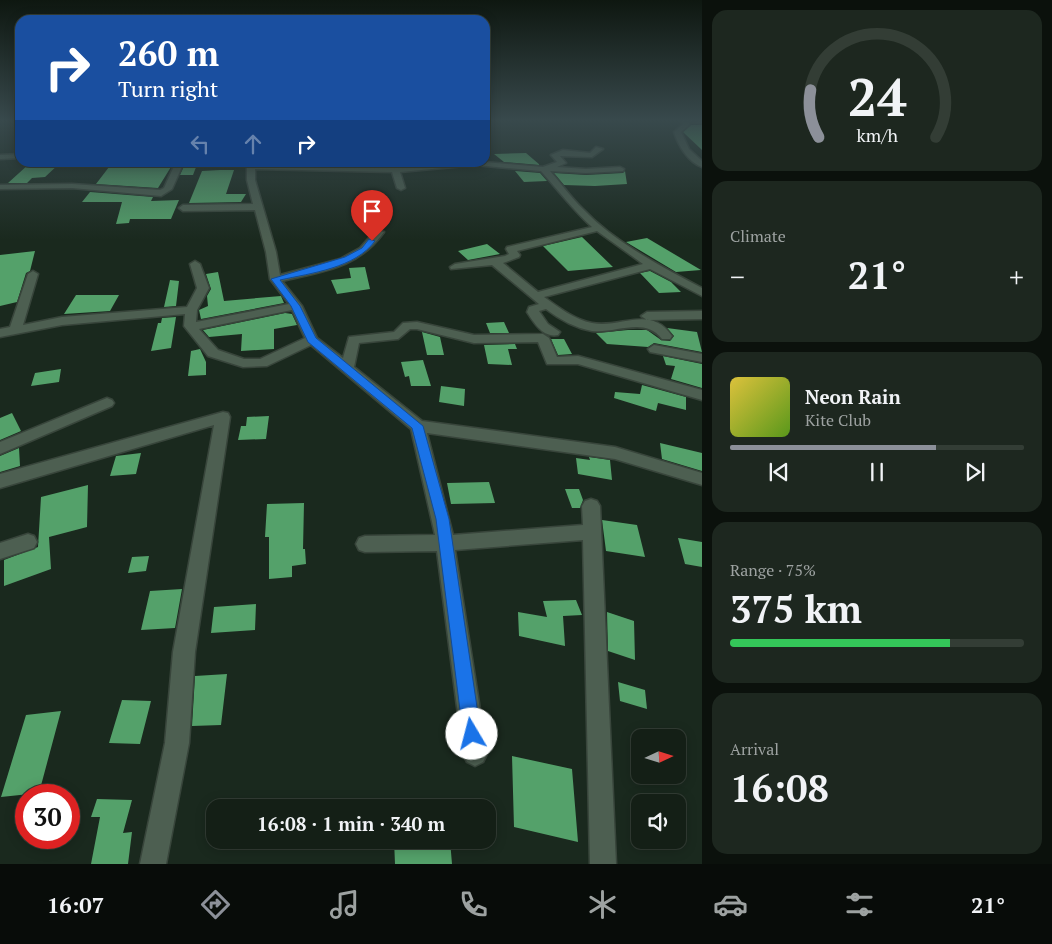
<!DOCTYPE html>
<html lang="en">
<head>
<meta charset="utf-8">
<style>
	body { margin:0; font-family:"PT Serif",serif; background:#1d271f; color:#f1f3f6; height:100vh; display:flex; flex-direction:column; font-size:19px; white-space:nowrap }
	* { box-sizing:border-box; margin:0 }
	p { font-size:16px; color:#9da2a1 }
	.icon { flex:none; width:28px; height:28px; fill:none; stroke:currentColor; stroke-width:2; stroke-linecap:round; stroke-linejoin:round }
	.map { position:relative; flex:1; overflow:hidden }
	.details { display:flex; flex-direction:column; gap:10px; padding:10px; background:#0b110c; width:350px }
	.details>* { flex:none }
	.banner { position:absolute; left:15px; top:15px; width:475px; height:152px; border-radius:15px; box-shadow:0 2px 12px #0003,0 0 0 1px #333d35; background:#1a4fa0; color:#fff; overflow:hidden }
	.needle { width:32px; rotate:86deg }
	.buttons { position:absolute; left:631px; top:729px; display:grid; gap:10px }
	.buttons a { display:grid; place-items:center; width:55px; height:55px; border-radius:10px; background:#141f16; box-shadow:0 2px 12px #0003,0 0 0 1px #333d35; font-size:25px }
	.speed { position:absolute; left:15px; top:784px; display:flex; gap:10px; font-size:25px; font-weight:700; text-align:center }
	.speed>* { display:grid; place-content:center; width:65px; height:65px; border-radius:50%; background:#141f16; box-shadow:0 2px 12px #0003,0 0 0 1px #333d35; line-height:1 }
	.speed .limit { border:8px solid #d22; background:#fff; color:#111 }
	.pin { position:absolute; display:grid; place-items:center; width:42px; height:42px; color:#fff; margin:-51px -21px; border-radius:50% 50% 50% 0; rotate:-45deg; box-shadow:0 0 5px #0007 }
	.pin .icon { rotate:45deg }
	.me { position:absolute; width:55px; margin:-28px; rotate:352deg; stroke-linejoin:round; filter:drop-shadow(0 0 4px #0008) }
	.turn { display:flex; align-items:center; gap:18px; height:105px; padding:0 20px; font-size:22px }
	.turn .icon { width:65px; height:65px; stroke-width:2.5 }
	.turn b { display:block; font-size:35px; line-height:42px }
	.lanes { display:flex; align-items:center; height:48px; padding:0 20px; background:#0003; justify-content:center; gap:25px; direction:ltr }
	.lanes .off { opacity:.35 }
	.big { font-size:38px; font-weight:700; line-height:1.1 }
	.details .widget { flex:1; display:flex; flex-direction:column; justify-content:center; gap:8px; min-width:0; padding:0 18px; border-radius:15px; background:#1d271f }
	.details .dial { align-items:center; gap:0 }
	.dial svg { height:130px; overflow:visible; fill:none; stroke:#333d35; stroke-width:7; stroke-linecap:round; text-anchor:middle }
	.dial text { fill:#f1f3f6; stroke:none }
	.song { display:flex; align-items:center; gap:15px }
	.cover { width:60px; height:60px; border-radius:8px; background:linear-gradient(135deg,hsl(50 70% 55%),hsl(90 70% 35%)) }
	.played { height:5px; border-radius:2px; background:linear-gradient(90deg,#8c9099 70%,#333d35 70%) }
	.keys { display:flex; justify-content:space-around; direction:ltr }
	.heat { display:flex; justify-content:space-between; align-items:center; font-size:28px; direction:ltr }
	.charge { height:8px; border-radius:4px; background:linear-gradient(90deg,#34c759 75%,#333d35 0) }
	.trip { position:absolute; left:206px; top:799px; width:290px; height:50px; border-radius:15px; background:#141f16; box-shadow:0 2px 12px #0003,0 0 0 1px #333d35; font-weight:700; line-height:50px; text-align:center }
	.tab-bar { display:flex; height:80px; justify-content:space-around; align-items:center; background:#080c09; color:#9da2a1 }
	.tab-bar .icon { width:35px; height:35px }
	.tab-bar .selected { color:#8c9099 }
	.tab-bar b { font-size:22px; color:#f1f3f6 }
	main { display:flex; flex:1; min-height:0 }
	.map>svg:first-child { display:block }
</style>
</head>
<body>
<main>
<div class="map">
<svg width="702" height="864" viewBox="0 0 702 864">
	<rect width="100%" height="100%" fill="#1a291e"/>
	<!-- building -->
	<path fill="#54a16a" d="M691 125H702V150L683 132Z
		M526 153 540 165 504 162 494 154Z
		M150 162H174L158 188 96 184 109 167H147Z
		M186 162H198L193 175H180Z
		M29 164H59L45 177 32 178 27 183H8Z
		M220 170H234L226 194H246L241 202 189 203 202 171Z
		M515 171 540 173 547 181 524 182Z
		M625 171 627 184 595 186 564 185 554 173 586 175 623 173Z
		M90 192 153 197 151 201 179 200 171 219H130L129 223 116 224 122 202H82Z
		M582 237 613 267 568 271 543 246Z
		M647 238 701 270 676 272 626 242Z
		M487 244 500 254 468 260 458 251Z
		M35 251 30 271 26 273 17 302 0 306V255Z
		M365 267 370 289 337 294 331 280 351 278 349 268Z
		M650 271 671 282 681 292 659 293 640 273Z
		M218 272 224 301 281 296 284 303 201 319 199 310 208 306 207 296 211 289 206 274Z
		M170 280 179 281 176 306 164 307Z
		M76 295H119L110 311 64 314Z
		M285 313 292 314 297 325 274 329V349L241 351 242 334 209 337 203 330Z
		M176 317 171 348 151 351 158 323H161L162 318Z
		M504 322 509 333H490L486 323Z
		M667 328 697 332 702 352 654 343 648 347 607 344 596 333 628 330H647L661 340 670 341 674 336Z
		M422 332 440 337 444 355H427Z
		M551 339H564L572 354 558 355Z
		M515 344 517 349H508L512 365 488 364 484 345Z
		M200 349 206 362V375L188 376 191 351Z
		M663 356 702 364V388L671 379 675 366 666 365Z
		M423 360 431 386H411L409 376 405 377 401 362Z
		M61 369 59 382 31 386 35 373Z
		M642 385 686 397V410L658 403 656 411 614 398 615 392 640 394Z
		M441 386 465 389 464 406 439 402Z
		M12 413 21 431 0 440V418Z
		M269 416 266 439 238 440 241 426H246L247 417Z
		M660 443 702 453V471L662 459Z
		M19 448 20 466 0 472V456Z
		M141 453 136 474 110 476 116 456Z
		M589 457 610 460 612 480 578 474 576 458 590 460Z
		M489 482 495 503 451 504 447 483Z
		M88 485 87 527 49 537 51 569 4 586V560L38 547 41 497Z
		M565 489H579L583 500 580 508H572Z
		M304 503 303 549H305L306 564 292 566V577L269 579V537H265L267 504Z
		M602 520 637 525 645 557 606 551Z
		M678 538 702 542V567L685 564Z
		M149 556 146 571 128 573 132 557Z
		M182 589 175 628 141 630 150 591Z
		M576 600 582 615 563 616 565 646 519 636 518 612 547 617 543 601Z
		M256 604 255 630 211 633 214 607Z
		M607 612 634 621 635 660 608 651Z
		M227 674 221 725 192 726 195 676Z
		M618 682 645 690 647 709 620 701Z
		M122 700 151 701 140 744 109 743Z
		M61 711 39 793 1 797 26 715Z
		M512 756 572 769 578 842 514 827Z
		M97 799 132 800 123 833 132 832 128 864H91L100 817H91Z
		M394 840H450L452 864H395Z"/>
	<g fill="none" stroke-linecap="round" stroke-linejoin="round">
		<defs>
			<path id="minor" d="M679 119H702V123L689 122V125L681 132 689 149 702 161V167C688 162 678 145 674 132L683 124Z
				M596 147 603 149 592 157 560 156 566 163 557 167 586 169 620 167 624 169 623 171 586 173 550 171C561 183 571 198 583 209 614 242 662 267 702 288V296L650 269 544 297C558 307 575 320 592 323 621 329 650 304 672 336L670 339H662C644 316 616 334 592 331 575 328 559 319 546 309L539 311 548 324 560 332 558 335C543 338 534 323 527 312L529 307 539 304 492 265 451 269 450 267 455 264 505 256 509 254 506 249 507 247 592 227C573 210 558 190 541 171L475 165 400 172 405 188 401 190 397 188 392 172 255 169V180L276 252 280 275 340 259 360 248 376 230 384 232C357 269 324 271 282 281L302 306 317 338 343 358 349 337 394 332 403 323 417 322 474 335 543 334 549 338 557 357 578 356 702 390V400L578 364H547L538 342 474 343 417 329H410L398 339 359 343 354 367 422 421 615 447 702 473V485L615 459 427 433 453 535 583 525 582 506 585 501 591 499 597 501 600 506 616 864H590L583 540 455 550 487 754 483 762 475 766 467 762 463 754 437 551 365 552 359 550 356 544 359 538 365 536 435 535 411 429 311 345 267 366 243 367 208 356 184 326 185 314 62 325 0 337V329L10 327 28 274 33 271 38 274 23 325 62 317 187 307 197 288 190 264 195 261 200 264 209 288 197 310 196 322 289 304 270 279 266 252 255 210 183 211 179 208 183 205 253 204 247 180V162H255V165L395 168 485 162 543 167 557 162 551 155 563 150 590 153ZM597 231 643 264 538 292 503 263 519 257 520 255 517 251ZM292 310 305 338 260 359H244L218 350 199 329Z
				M20 154V158L0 159V155Z
				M176 162H184L172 189 161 196 72 188 0 189V185L72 184 160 190 164 188Z
				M702 311V319L647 320 641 316 647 312Z
				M654 345 702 354V362L650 352 648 349Z
				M107 398 112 400 114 403 112 406 0 454V442Z
				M223 412 228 413 230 417 195 652 189 743 166 864H140L165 743 173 652 214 425 0 488V474Z
				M28 534 34 536 37 542 34 548 0 559V543Z"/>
		</defs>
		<!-- minor casing -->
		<use href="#minor" stroke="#38453b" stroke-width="3"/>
		<!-- minor -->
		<use href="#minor" fill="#4d5f51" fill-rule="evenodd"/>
	</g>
	<!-- sky -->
	<linearGradient id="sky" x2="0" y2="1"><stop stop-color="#0e1710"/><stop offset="0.5" stop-color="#38494c"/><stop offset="1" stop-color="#38494c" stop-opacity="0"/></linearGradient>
	<rect width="702" height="240" fill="url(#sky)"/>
	<!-- route -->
	<path fill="#1a73e8" stroke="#114b97" d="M369 239 375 241C355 268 312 273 280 280L300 306 316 338 423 426 449 519 481 734 478 741 472 743 466 741 463 734 436 519 412 428 308 342 291 306 271 279 345 257 362 248Z"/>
</svg>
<div class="buttons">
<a><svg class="needle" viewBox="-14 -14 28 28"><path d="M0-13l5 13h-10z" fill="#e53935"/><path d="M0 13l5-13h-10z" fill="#9da2a1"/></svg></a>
<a><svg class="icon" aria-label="sound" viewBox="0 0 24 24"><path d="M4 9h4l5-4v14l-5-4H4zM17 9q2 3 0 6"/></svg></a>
</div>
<div class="speed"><div class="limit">30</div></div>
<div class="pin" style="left:372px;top:241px;background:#d93025"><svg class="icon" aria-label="arrive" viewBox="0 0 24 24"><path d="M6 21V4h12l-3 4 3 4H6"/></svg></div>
<svg class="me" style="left:472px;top:734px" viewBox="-20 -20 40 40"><circle r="19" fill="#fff"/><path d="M0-13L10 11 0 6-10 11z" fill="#1a73e8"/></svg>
<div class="trip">16:08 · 1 min · 340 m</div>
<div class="banner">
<div class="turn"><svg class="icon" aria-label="right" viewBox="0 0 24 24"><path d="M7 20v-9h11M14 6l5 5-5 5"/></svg><div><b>260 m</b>Turn right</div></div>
<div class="lanes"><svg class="icon off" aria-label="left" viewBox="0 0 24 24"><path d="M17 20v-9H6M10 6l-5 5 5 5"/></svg><svg class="icon off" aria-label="ahead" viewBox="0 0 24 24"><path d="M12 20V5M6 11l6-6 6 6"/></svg><svg class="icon" aria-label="right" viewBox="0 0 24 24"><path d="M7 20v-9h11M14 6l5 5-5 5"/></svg></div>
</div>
</div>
<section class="details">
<div class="widget dial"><svg viewBox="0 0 100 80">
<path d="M14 69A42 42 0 1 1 86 69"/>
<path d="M14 69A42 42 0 0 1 9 40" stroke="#8c9099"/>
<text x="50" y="56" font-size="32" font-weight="700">24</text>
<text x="50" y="72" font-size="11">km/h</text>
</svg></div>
<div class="widget"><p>Climate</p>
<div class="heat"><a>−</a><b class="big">21°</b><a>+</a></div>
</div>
<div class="widget">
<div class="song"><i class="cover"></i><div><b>Neon Rain</b><p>Kite Club</p></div></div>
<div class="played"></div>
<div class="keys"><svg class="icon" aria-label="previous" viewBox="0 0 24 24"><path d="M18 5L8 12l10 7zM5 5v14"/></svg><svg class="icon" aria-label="pause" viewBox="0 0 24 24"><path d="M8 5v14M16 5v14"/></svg><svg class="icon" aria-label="next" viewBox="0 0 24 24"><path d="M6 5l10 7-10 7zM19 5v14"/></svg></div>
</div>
<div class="widget"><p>Range · 75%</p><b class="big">375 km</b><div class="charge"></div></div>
<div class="widget"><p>Arrival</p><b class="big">16:08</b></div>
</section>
</main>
<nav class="tab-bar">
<b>16:07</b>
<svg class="icon selected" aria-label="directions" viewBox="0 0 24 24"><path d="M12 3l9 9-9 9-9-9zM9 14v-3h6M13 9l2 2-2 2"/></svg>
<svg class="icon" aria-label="music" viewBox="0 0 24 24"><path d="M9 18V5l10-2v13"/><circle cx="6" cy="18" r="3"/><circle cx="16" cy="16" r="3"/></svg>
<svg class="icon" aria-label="phone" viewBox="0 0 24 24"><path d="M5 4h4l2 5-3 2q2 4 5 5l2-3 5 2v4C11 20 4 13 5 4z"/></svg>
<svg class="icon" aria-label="climate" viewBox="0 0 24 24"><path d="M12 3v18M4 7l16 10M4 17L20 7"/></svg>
<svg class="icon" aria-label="car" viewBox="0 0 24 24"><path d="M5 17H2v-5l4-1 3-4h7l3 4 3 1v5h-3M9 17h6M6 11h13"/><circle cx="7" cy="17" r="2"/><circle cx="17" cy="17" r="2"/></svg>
<svg class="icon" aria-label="filters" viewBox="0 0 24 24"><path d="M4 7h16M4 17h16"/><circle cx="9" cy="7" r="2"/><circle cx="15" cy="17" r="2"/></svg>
<b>21°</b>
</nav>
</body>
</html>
